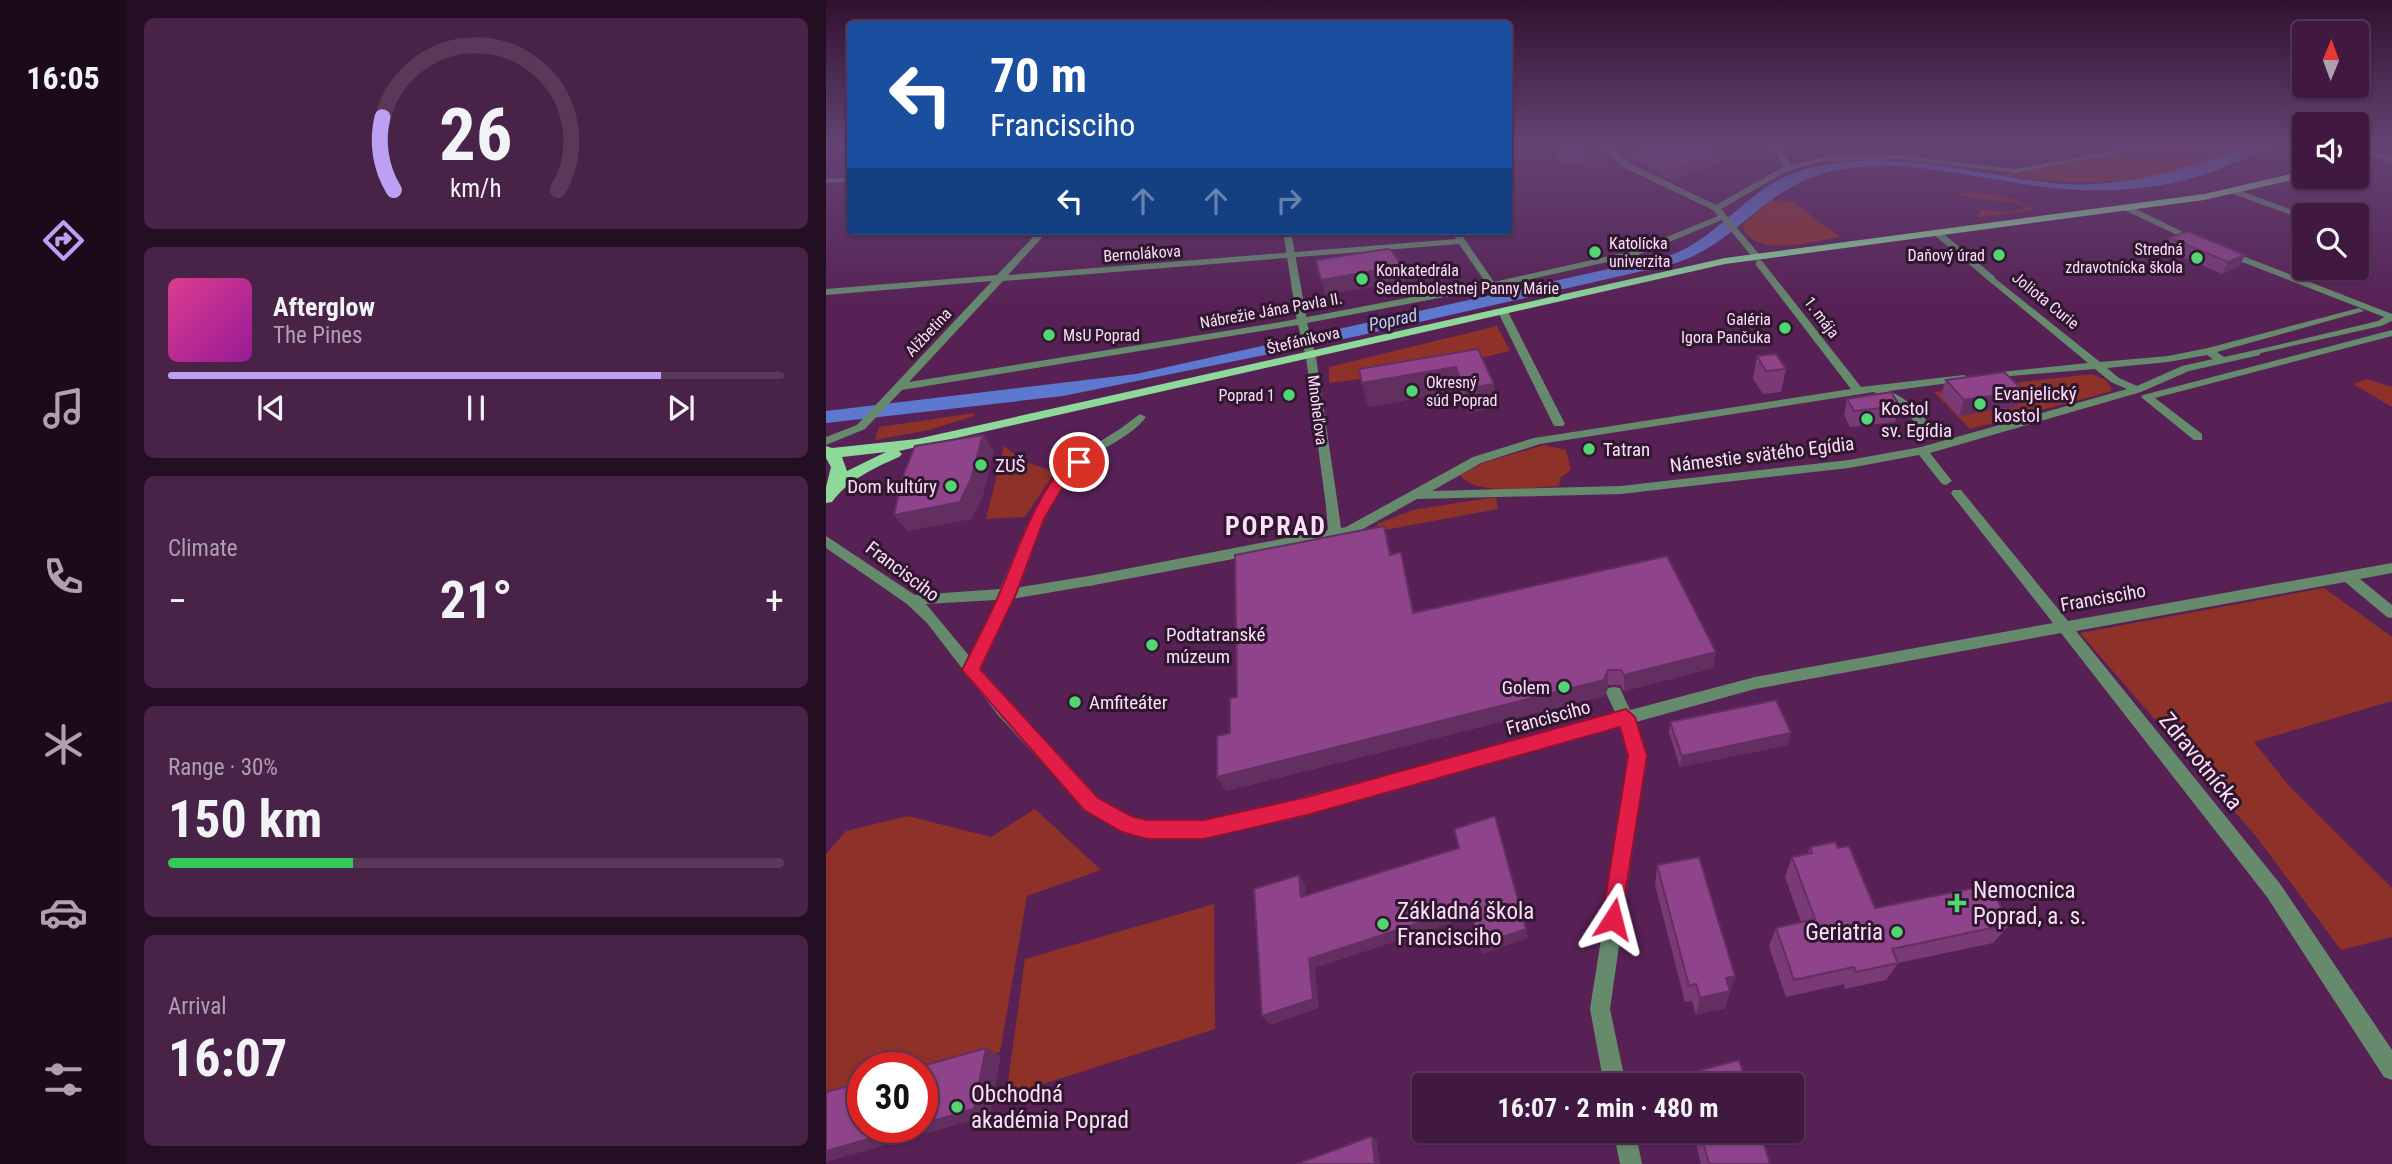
<!DOCTYPE html>
<html lang="en">
<head>
<meta charset="utf-8">
<style>
	body { margin:0; font-family:"Roboto Condensed",sans-serif; background:#482247; color:#f1f3f6; height:100vh; display:flex; flex-direction:column; font-size:26px; white-space:nowrap }
	* { box-sizing:border-box; margin:0 }
	p { font-size:23px; color:#aea0b1 }
	.icon { flex:none; width:38px; height:38px; fill:none; stroke:currentColor; stroke-width:2; stroke-linecap:round; stroke-linejoin:round }
	.map { position:relative; flex:1; overflow:hidden }
	.drawer { display:flex; flex-direction:column; gap:18px; padding:18px; background:#240e23; width:700px }
	.drawer>* { flex:none }
	.guide { position:absolute; left:21px; top:21px; width:665px; height:214px; border-radius:7px; box-shadow:0 2px 5px #0004,0 0 0 2px #5a3859; background:#1a4fa0; color:#fff; overflow:hidden }
	.needle { width:46px; rotate:1deg }
	.buttons { position:absolute; left:1466px; top:21px; display:grid; gap:14px }
	.buttons a { display:grid; place-items:center; width:77px; height:77px; border-radius:7px; background:#411940; box-shadow:0 2px 5px #0004,0 0 0 2px #5a3859; font-size:35px }
	.speed { position:absolute; left:21px; top:1052px; display:flex; gap:14px; font-size:35px; font-weight:700; text-align:center }
	.speed>* { display:grid; place-content:center; width:91px; height:91px; border-radius:50%; background:#411940; box-shadow:0 2px 5px #0004,0 0 0 2px #5a3859; line-height:1 }
	.speed .limit { border:10px solid #d22; background:#fff; color:#111 }
	.pin { position:absolute; display:grid; place-items:center; width:60px; height:60px; color:#fff; margin:-30px; border:4px solid #fff; border-radius:50%; box-shadow:0 2px 7px #0007 }
	.me { position:absolute; width:77px; margin:-38px; rotate:9deg; stroke-linejoin:round; filter:drop-shadow(0 0 5px #0008) }
	.turn { display:flex; align-items:center; gap:24px; height:147px; padding:0 28px; font-size:32px }
	.turn .icon { width:91px; height:91px; stroke-width:2.5 }
	.turn b { display:block; font-size:49px; line-height:60px }
	.lanes { display:flex; align-items:center; height:66px; padding:0 28px; background:#0003; justify-content:center; gap:35px; direction:ltr }
	.lanes .off { opacity:.35 }
	.big { font-size:52px; font-weight:700; line-height:1.1 }
	.drawer .tile { flex:1; display:flex; flex-direction:column; justify-content:center; gap:10px; min-width:0; padding:0 24px; border-radius:10px; background:#482247 }
	.drawer .dial { align-items:center; gap:0 }
	.dial svg { height:182px; overflow:visible; fill:none; stroke:#5a3859; stroke-width:7; stroke-linecap:round; text-anchor:middle }
	.dial text { fill:#f1f3f6; stroke:none }
	.song { display:flex; align-items:center; gap:21px }
	.cover { width:84px; height:84px; border-radius:10px; background:linear-gradient(135deg,hsl(330 70% 55%),hsl(300 70% 35%)) }
	.played { height:7px; border-radius:4px; background:linear-gradient(90deg,#bca0f2 80%,#5a3859 80%) }
	.keys { display:flex; justify-content:space-around; direction:ltr }
	.heat { display:flex; justify-content:space-between; align-items:center; font-size:38px; direction:ltr }
	.charge { height:10px; border-radius:5px; background:linear-gradient(90deg,#34c759 30%,#5a3859 0) }
	.trip { position:absolute; left:586px; top:1073px; width:392px; height:70px; border-radius:7px; background:#411940; box-shadow:0 2px 5px #0004,0 0 0 2px #5a3859; font-weight:700; line-height:70px; text-align:center }
	main { display:flex; flex:1; min-height:0 }
	.tab-bar { display:flex; flex-direction:column; width:126px; justify-content:space-around; align-items:center; background:#1a0a1a; color:#aea0b1 }
	.tab-bar .icon { width:49px; height:49px }
	.tab-bar .on { color:#bca0f2 }
	.tab-bar b { font-size:32px; color:#f1f3f6 }
	.map>svg:first-child { display:block }
</style>
</head>
<body>
<main>
<nav class="tab-bar">
<b>16:05</b>
<svg class="icon on" aria-label="directions" viewBox="0 0 24 24"><path d="M12 3l9 9-9 9-9-9zM9 14v-3h6M13 9l2 2-2 2"/></svg>
<svg class="icon" aria-label="music" viewBox="0 0 24 24"><path d="M9 18V5l10-2v13"/><circle cx="6" cy="18" r="3"/><circle cx="16" cy="16" r="3"/></svg>
<svg class="icon" aria-label="phone" viewBox="0 0 24 24"><path d="M5 4h4l2 5-3 2q2 4 5 5l2-3 5 2v4C11 20 4 13 5 4z"/></svg>
<svg class="icon" aria-label="climate" viewBox="0 0 24 24"><path d="M12 3v18M4 7l16 10M4 17L20 7"/></svg>
<svg class="icon" aria-label="car" viewBox="0 0 24 24"><path d="M5 17H2v-5l4-1 3-4h7l3 4 3 1v5h-3M9 17h6M6 11h13"/><circle cx="7" cy="17" r="2"/><circle cx="17" cy="17" r="2"/></svg>
<svg class="icon" aria-label="filters" viewBox="0 0 24 24"><path d="M4 7h16M4 17h16"/><circle cx="9" cy="7" r="2"/><circle cx="15" cy="17" r="2"/></svg>
</nav>
<section class="drawer">
<div class="tile dial"><svg viewBox="0 0 100 80">
<path d="M14 69A42 42 0 1 1 86 69"/>
<path d="M14 69A42 42 0 0 1 9 37" stroke="#bca0f2"/>
<text x="50" y="56" font-size="32" font-weight="700">26</text>
<text x="50" y="72" font-size="11">km/h</text>
</svg></div>
<div class="tile">
<div class="song"><i class="cover"></i><div><b>Afterglow</b><p>The Pines</p></div></div>
<div class="played"></div>
<div class="keys"><svg class="icon" aria-label="previous" viewBox="0 0 24 24"><path d="M18 5L8 12l10 7zM5 5v14"/></svg><svg class="icon" aria-label="pause" viewBox="0 0 24 24"><path d="M8 5v14M16 5v14"/></svg><svg class="icon" aria-label="next" viewBox="0 0 24 24"><path d="M6 5l10 7-10 7zM19 5v14"/></svg></div>
</div>
<div class="tile"><p>Climate</p>
<div class="heat"><a>−</a><b class="big">21°</b><a>+</a></div>
</div>
<div class="tile"><p>Range · 30%</p><b class="big">150 km</b><div class="charge"></div></div>
<div class="tile"><p>Arrival</p><b class="big">16:07</b></div>
</section>
<div class="map">
<svg width="1566" height="1164" viewBox="0 0 1566 1164">
	<rect width="100%" height="100%" fill="#572155"/>
	<!-- green -->
	<path fill="#8e3128" d="M1331 146H1419C1385 157 1351 172 1315 178 1268 187 1221 181 1174 175Z
		M1130 193C1153 192 1191 195 1207 210L1151 217 1155 210 1184 212 1201 208C1193 198 1150 203 1130 193Z
		M946 200 967 202 1014 237C987 241 928 260 916 225Z
		M671 326 684 351 597 371 503 383V367Z
		M1266 374 1280 380 1286 389 1283 392 1144 429 1108 392Z
		M1541 379 1566 387V407L1527 384Z
		M149 413 148 416 103 430 49 440 53 427Z
		M718 445 740 450 745 470 735 477 733 486C707 487 650 497 634 475L657 463Z
		M178 446 197 461 229 472 199 517 160 519Z
		M670 497 672 509 548 532 551 524 587 510Z
		M1498 588 1566 637V701L1428 742 1464 787 1566 888V937L1515 950 1429 835 1254 633Z
		M209 809 275 870 201 896 174 1052 96 1074V1068H37V1091L0 1101V854L20 831 82 816 165 837Z
		M388 904 389 1029 180 1096 199 959Z"/>
	<!-- water -->
	<path fill="#5c78cf" d="M1421 146H1449C1423 156 1397 169 1370 177 1325 190 1274 193 1228 188 1159 181 1086 158 1017 169 938 181 914 246 843 265L532 336 237 396 0 423V411L310 374 845 255C889 239 916 197 958 177 975 169 996 165 1014 163 1084 153 1156 175 1225 183 1295 190 1357 170 1421 146Z"/>
	<g fill="none" stroke-linecap="round" stroke-linejoin="round">
		<!-- pedestrian -->
		<path fill="#668a6c" fill-rule="evenodd" d="M457 231H465L481 321 476 324 471 321Z
			M933 260 936 261 1035 387 1138 375 1143 378 1138 381 1063 391C1081 399 1094 410 1105 427L1099 431 1095 429 1075 407 1048 392 714 444 655 463 606 491 795 486 1023 460 1095 447 1301 389 1285 382 1269 369 1161 378V374L1165 373 1262 363 1163 281 1161 279 1166 276 1274 362 1342 356 1382 348 1533 308 1538 311 1391 352 1398 357 1430 350 1434 351V355L1363 371 1315 392 1104 453 1126 481 1120 485 1116 484 1093 455 1023 468 795 494 591 499 528 534 509 540 263 586 256 581 263 576 502 530 500 506 506 502 512 506 515 528 520 527 647 457 708 438 1025 389 930 265V261ZM1381 355 1387 359 1356 366 1311 386 1293 378 1281 368 1342 362Z
			M1566 330V336L1329 398 1376 434V440H1368L1315 397 1317 395Z"/>
		<!-- minor -->
		<path fill="#668a6c" fill-rule="evenodd" d="M682 146H703L682 149Z
			M775 146H782L803 163 890 205 959 166 944 146H950L966 165 999 157 1074 155 1189 169 1314 146H1327L1189 173 1074 159 999 161 961 171 895 209 933 254V258H927L896 220 812 255 666 288 481 323 490 357 512 506 506 510 500 506 480 357 472 325 76 390 39 429 0 445V437L31 425 166 281 0 295V289L171 275 213 231H222L182 275 630 239 625 231H633L668 282 806 251 892 216 887 210 797 167ZM633 244 660 283 455 322 83 382 177 281Z
			M1537 149 1566 158V162L1534 153 1533 151Z
			M24 178V182L0 183V179Z
			M1407 190H1413L1479 215V220L1407 194Z
			M1298 206H1304L1373 240 1366 242 1298 210Z
			M1107 230H1113L1169 277V281H1163L1107 234Z
			M1398 251H1404L1566 314V321L1555 326 1426 355V351L1552 321 1558 317 1398 255Z
			M677 309 682 312 739 424 737 426H729L727 424 672 312Z
			M314 414 320 417C304 438 279 445 260 462 222 494 206 543 189 588L263 576 270 581 268 585 185 599 154 668C181 702 210 733 240 764 255 780 270 801 291 811 325 826 367 823 402 817L790 714 780 693 782 688 788 687 794 688 804 710 929 677 1227 623 1127 496 1125 493 1127 490H1135L1242 621 1566 563V573L1534 579 1566 605V618L1561 617 1519 582 1250 631 1455 885 1566 1050V1080L1558 1077 1441 897 1235 633 929 689 810 722 820 756 784 1009 800 1085H778L764 1009 804 756 795 726 402 833 378 837H321L279 823 260 810 172 715 101 623 81 604 0 548V536L89 595 174 589 200 527 231 477 257 452 294 429ZM170 600 144 657 100 604Z
			M787 1130H809L816 1164H794Z"/>
		<!-- primary -->
		<path fill="#8dd99a" fill-rule="evenodd" d="M1542 146H1553L1531 157V150Z
			M1479 171 1480 177 1378 200 899 264 73 451 76 454 73 457C48 468 22 480 6 502L0 503V487L5 467 0 458V446L6 448 91 439 899 258 1378 194ZM60 452 21 471 16 457Z"/>
	</g>
	<!-- wall -->
	<path fill="#7a3a78" d="M728 145H778V165L758 168 755 165 734 166Z
		M807 149 891 163 845 180 807 159Z
		M1344 238 1419 255 1413 266 1396 274 1338 249Z
		M652 349 671 407 642 413 634 390 542 407Z
		M931 356 960 369 955 392 937 394 927 379Z
		M1120 380 1191 407 1133 416 1115 396Z
		M1021 399 1074 406 1069 422 1024 427 1018 415Z
		M558 526 565 554 575 552 588 612 890 652 887 668 798 691 794 685H782L778 696 400 791 411 697Z
		M844 722 962 745 854 767 843 733Z
		M984 847 1012 848 1049 908 1184 924 1167 943 1072 963 1060 980 1019 989 1018 984 960 997 943 946 950 928 975 922 959 877 966 857 981 854Z
		M831 865 909 976 899 1008 870 1015 866 1001 859 1002 829 885Z
		M856 1075 921 1085H854Z
		M863 1130H934L944 1164H875L868 1135 864 1136Z"/>
	<!-- shaded-wall -->
	<path fill="#632f61" d="M778 146V165L758 168V149Z
		M892 153 891 163 845 180V170Z
		M1419 255 1413 266 1396 274 1402 262Z
		M576 266 579 281 499 295 495 280Z
		M630 367 634 390 542 407 536 383Z
		M668 384 671 407 642 413 638 389Z
		M1198 391 1191 407 1133 416 1138 400Z
		M157 435 168 451 157 496 146 519 81 531 68 515Z
		M890 652 887 668 798 691V675Z
		M782 670V685L778 696 400 791 391 777Z
		M965 733 962 745 854 767 856 756Z
		M473 875 479 885 482 907 475 897Z
		M644 906 647 916 489 968 493 1008 444 1025 436 1016 483 959Z
		M700 929 702 938 656 954 653 945Z
		M909 976 899 1008 870 1015 874 998 900 978Z
		M160 1048 175 1056 164 1115 0 1162V1151L85 1127H96V1124Z
		M546 1136 551 1141 554 1164H549Z"/>
	<!-- building -->
	<path fill="#8e438b" stroke="#632f61" stroke-width="2" d="M755 145H778V146L758 149Z
		M821 145H873L892 153 845 170 807 149Z
		M1361 231 1419 255 1402 262 1344 238Z
		M561 249 565 250 576 266 495 280 490 260Z
		M652 349 668 384 638 389 630 367 536 383 533 369Z
		M950 354 960 369 940 371 931 356Z
		M1178 372 1198 391 1138 400 1120 380Z
		M1065 392 1074 406 1028 411 1021 399Z
		M157 435 145 479 134 502 68 515 73 493 70 494 89 446Z
		M558 526 564 555 575 552 587 613 841 556 890 652 798 675 795 670H782L778 680 391 777V736L404 733V698L411 697 409 555Z
		M950 700 965 733 856 756 844 722Z
		M669 816 700 929 653 945 644 906 483 959 487 999 436 1016 428 889 473 875 475 897 633 848 628 829Z
		M1009 842 1012 848 1023 846 1049 908 1163 885 1184 924 1066 949 1072 963 1030 972 1028 967 968 980 950 928 989 919 966 857 986 853 984 847Z
		M873 857 909 976 900 978 904 991 874 998 870 984 863 986 831 865Z
		M160 1048 148 1109 96 1124V1068H89Z
		M913 1060 921 1085H858L856 1075Z
		M37 1082V1127H85L0 1151V1092Z
		M874 1130H934L944 1164H883Z
		M546 1136 549 1164H471Z"/>
	<!-- sky -->
	<linearGradient id="sky" x2="0" y2="1"><stop stop-color="#30122f"/><stop offset="0.47" stop-color="#634373"/><stop offset="1" stop-color="#634373" stop-opacity="0"/></linearGradient>
	<rect width="1566" height="308" fill="url(#sky)"/>
	<!-- route -->
	<path fill="#e11d48" stroke="#92132f" stroke-width="2" d="M253 457 259 462 235 490 218 519 190 594 154 669 272 798 307 817 321 820H378L481 797 800 709 809 717 821 756 794 927 787 930 779 927 776 919 802 756 794 727 481 815 378 839H321L296 832 258 810 136 670C149 644 163 618 174 592 188 560 218 468 253 457Z"/>
	<!-- markers -->
	<g fill="#52d673" stroke="#2f172e" stroke-width="2.5">
		<circle cx="769" cy="252" r="7"/>
		<circle cx="1173" cy="255" r="7"/>
		<circle cx="1371" cy="258" r="7"/>
		<circle cx="536" cy="279" r="7"/>
		<circle cx="959" cy="328" r="7"/>
		<circle cx="223" cy="335" r="7"/>
		<circle cx="586" cy="391" r="7"/>
		<circle cx="463" cy="395" r="7"/>
		<circle cx="1154" cy="404" r="7"/>
		<circle cx="1041" cy="419" r="7"/>
		<circle cx="763" cy="449" r="7"/>
		<circle cx="155" cy="465" r="7"/>
		<circle cx="125" cy="486" r="7"/>
		<circle cx="326" cy="645" r="7"/>
		<circle cx="738" cy="687" r="7"/>
		<circle cx="249" cy="702" r="7"/>
		<path d="M1127.5 892.5h7v7h7v7h-7v7h-7v-7h-7v-7h7z"/>
		<circle cx="557" cy="924" r="7"/>
		<circle cx="1071" cy="932" r="7"/>
		<circle cx="131" cy="1107" r="7"/>
	</g>
	<g text-anchor="middle" stroke-width="6" stroke-linejoin="round" paint-order="stroke">
		<!-- far-poi labels -->
		<g font-size="16" fill="#feddfb" stroke="#2f172e" text-anchor="start">
			<text x="783" y="249">Katolícka<tspan x="783" dy="18">univerzita</tspan></text>
			<text x="1357" y="255" text-anchor="end">Stredná<tspan x="1357" dy="18">zdravotnícka škola</tspan></text>
			<text x="1159" y="261" text-anchor="end">Daňový úrad</text>
			<text x="550" y="276">Konkatedrála<tspan x="550" dy="18">Sedembolestnej Panny Márie</tspan></text>
			<text x="945" y="325" text-anchor="end">Galéria<tspan x="945" dy="18">Igora Pančuka</tspan></text>
			<text x="237" y="341">MsU Poprad</text>
			<text x="600" y="388">Okresný<tspan x="600" dy="18">súd Poprad</tspan></text>
			<text x="449" y="401" text-anchor="end">Poprad 1</text>
		</g>
		<!-- far-street labels -->
		<g font-size="16" fill="#feddfb" stroke="#2f172e">
			<text transform="translate(316 253) rotate(-4)" y="6">Bernolákova</text>
			<text transform="translate(1220 300) rotate(39)" y="6">Joliota Curie</text>
			<text transform="translate(445 310) rotate(-10)" y="6">Nábrežie Jána Pavla II.</text>
			<text transform="translate(996 317) rotate(53)" y="6">1. mája</text>
			<text transform="translate(102 332) rotate(-47)" y="6">Alžbetina</text>
			<text transform="translate(477 340) rotate(-13)" y="6">Štefánikova</text>
			<text transform="translate(492 410) rotate(83)" y="6">Mnoheľova</text>
		</g>
		<!-- far-water labels -->
		<g font-size="18" font-style="italic" fill="#bccdfb" stroke="#2f172e">
			<text transform="translate(567 320) rotate(-12)" y="6">Poprad</text>
		</g>
		<!-- poi labels -->
		<g font-size="19" fill="#feddfb" stroke="#2f172e" text-anchor="start">
			<text x="1168" y="400">Evanjelický<tspan x="1168" dy="22">kostol</tspan></text>
			<text x="1055" y="415">Kostol<tspan x="1055" dy="22">sv. Egídia</tspan></text>
			<text x="777" y="456">Tatran</text>
			<text x="169" y="472">ZUŠ</text>
			<text x="111" y="493" text-anchor="end">Dom kultúry</text>
			<text x="340" y="641">Podtatranské<tspan x="340" dy="22">múzeum</tspan></text>
			<text x="724" y="694" text-anchor="end">Golem</text>
			<text x="263" y="709">Amfiteáter</text>
		</g>
		<!-- street labels -->
		<g font-size="19" fill="#feddfb" stroke="#2f172e">
			<text transform="translate(936 454) rotate(-7)" y="7">Námestie svätého Egídia</text>
			<text transform="translate(77 571) rotate(37)" y="7">Francisciho</text>
			<text transform="translate(1277 597) rotate(-10)" y="7">Francisciho</text>
			<text transform="translate(722 717) rotate(-15)" y="7">Francisciho</text>
		</g>
		<!-- near-street labels -->
		<g font-size="23" fill="#feddfb" stroke="#2f172e">
			<text transform="translate(1375 761) rotate(51)" y="8">Zdravotnícka</text>
		</g>
		<!-- near-poi labels -->
		<g font-size="23" fill="#feddfb" stroke="#2f172e" text-anchor="start">
			<text x="1147" y="898">Nemocnica<tspan x="1147" dy="26">Poprad, a. s.</tspan></text>
			<text x="571" y="919">Základná škola<tspan x="571" dy="26">Francisciho</tspan></text>
			<text x="1057" y="940" text-anchor="end">Geriatria</text>
			<text x="145" y="1102">Obchodná<tspan x="145" dy="26">akadémia Poprad</tspan></text>
		</g>
		<!-- district labels -->
		<g font-size="26" font-weight="bold" letter-spacing="2" fill="#feddfb" stroke="#2f172e">
			<text x="450" y="535">POPRAD</text>
		</g>
	</g>
</svg>
<div class="buttons">
<a><svg class="needle" viewBox="-14 -14 28 28"><path d="M0-13l5 13h-10z" fill="#e53935"/><path d="M0 13l5-13h-10z" fill="#aea0b1"/></svg></a>
<a><svg class="icon" aria-label="sound" viewBox="0 0 24 24"><path d="M4 9h4l5-4v14l-5-4H4zM17 9q2 3 0 6"/></svg></a>
<a><svg class="icon" aria-label="search" viewBox="0 0 24 24"><circle cx="10" cy="10" r="6"/><path d="M15 15l6 6"/></svg></a>
</div>
<div class="speed"><div class="limit">30</div></div>
<div class="pin" style="left:253px;top:462px;background:#d93025"><svg class="icon" aria-label="arrive" viewBox="0 0 24 24"><path d="M6 21V4h12l-3 4 3 4H6"/></svg></div>
<svg class="me" style="left:787px;top:919px" viewBox="-20 -20 40 40"><path d="M0-17L14 15 0 8-14 15z" fill="#e11d48" stroke="#fff" stroke-width="4"/></svg>
<div class="trip">16:07 · 2 min · 480 m</div>
<div class="guide">
<div class="turn"><svg class="icon" aria-label="left" viewBox="0 0 24 24"><path d="M17 20v-9H6M10 6l-5 5 5 5"/></svg><div><b>70 m</b>Francisciho</div></div>
<div class="lanes"><svg class="icon" aria-label="left" viewBox="0 0 24 24"><path d="M17 20v-9H6M10 6l-5 5 5 5"/></svg><svg class="icon off" aria-label="ahead" viewBox="0 0 24 24"><path d="M12 20V5M6 11l6-6 6 6"/></svg><svg class="icon off" aria-label="ahead" viewBox="0 0 24 24"><path d="M12 20V5M6 11l6-6 6 6"/></svg><svg class="icon off" aria-label="right" viewBox="0 0 24 24"><path d="M7 20v-9h11M14 6l5 5-5 5"/></svg></div>
</div>
</div>
</main>
</body>
</html>
